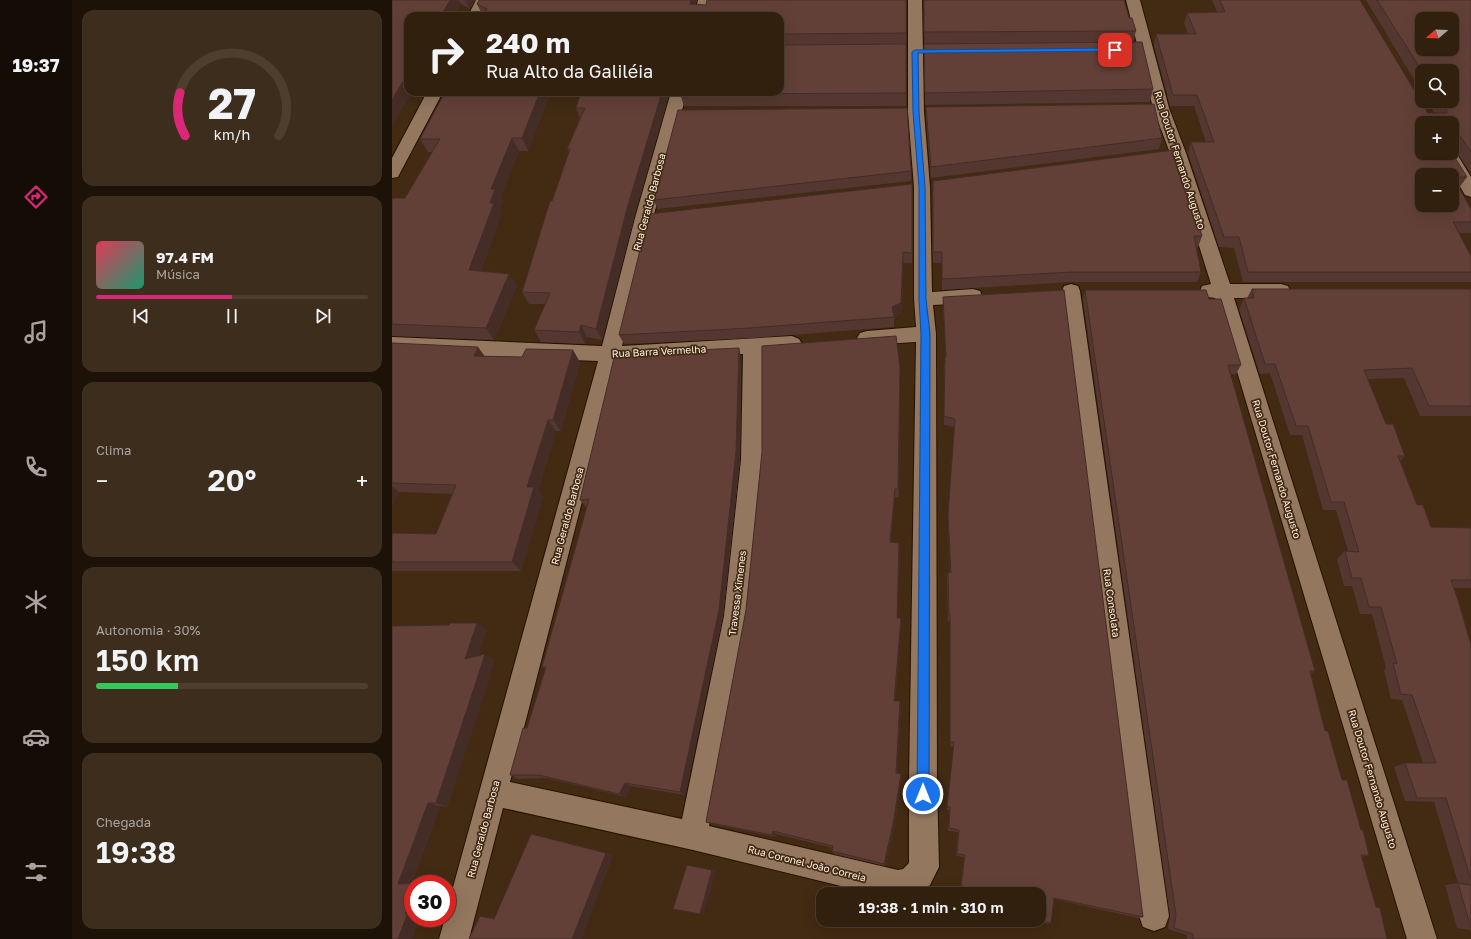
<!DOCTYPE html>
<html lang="pt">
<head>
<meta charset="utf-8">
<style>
	body { margin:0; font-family:"Golos Text",sans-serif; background:#3d2d1c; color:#f1f3f6; height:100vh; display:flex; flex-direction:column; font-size:15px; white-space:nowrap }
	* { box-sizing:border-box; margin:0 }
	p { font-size:13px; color:#a8a39e }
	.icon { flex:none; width:22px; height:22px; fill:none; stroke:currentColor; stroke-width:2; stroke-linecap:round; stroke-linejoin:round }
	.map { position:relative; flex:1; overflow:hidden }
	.details { display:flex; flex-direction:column; gap:10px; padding:10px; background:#1c1208; width:320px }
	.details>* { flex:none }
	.top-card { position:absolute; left:12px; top:12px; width:380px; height:84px; border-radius:12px; box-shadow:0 4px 16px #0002,0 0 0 1px #4d3e2e; background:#32200e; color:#f1f3f6; overflow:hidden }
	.needle { width:26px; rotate:251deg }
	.tools { position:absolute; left:1023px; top:12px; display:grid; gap:8px }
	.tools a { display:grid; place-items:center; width:44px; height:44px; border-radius:8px; background:#32200e; box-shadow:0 4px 16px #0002,0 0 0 1px #4d3e2e; font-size:20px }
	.speed { position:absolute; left:12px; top:875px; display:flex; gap:8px; font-size:20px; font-weight:700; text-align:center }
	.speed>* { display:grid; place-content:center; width:52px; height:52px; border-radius:50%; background:#32200e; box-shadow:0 4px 16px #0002,0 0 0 1px #4d3e2e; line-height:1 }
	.speed .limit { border:6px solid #d22; background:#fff; color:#111 }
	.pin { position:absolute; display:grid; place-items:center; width:34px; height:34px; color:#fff; margin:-17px; border-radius:8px; box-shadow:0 2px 6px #0006 }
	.me { position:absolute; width:44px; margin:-22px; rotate:0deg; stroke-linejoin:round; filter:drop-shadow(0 0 3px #0008) }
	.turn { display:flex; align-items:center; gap:14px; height:84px; padding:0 16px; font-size:18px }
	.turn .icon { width:52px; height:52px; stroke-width:2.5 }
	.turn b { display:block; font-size:28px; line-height:34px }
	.big { font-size:30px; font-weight:600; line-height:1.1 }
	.details .card { flex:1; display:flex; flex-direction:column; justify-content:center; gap:6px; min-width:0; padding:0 14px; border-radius:12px; background:#3d2d1c }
	.details .dial { align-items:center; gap:0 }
	.dial svg { height:104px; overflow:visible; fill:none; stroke:#4d3e2e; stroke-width:7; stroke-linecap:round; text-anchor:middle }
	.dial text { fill:#f1f3f6; stroke:none }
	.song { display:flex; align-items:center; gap:12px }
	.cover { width:48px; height:48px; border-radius:6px; background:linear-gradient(135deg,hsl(350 70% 55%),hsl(160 70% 35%)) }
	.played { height:4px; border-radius:2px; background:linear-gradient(90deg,#db2777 50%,#4d3e2e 50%) }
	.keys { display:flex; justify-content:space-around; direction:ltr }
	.heat { display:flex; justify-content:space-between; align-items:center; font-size:22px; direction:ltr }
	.charge { height:6px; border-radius:3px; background:linear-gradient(90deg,#34c759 30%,#4d3e2e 0) }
	.trip { position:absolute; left:424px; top:887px; width:230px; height:40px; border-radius:12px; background:#32200e; box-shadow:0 4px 16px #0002,0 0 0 1px #4d3e2e; font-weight:600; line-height:40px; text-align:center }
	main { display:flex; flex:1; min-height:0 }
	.dock { display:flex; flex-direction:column; width:72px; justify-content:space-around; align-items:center; background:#140d06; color:#a8a39e }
	.dock .icon { width:28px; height:28px }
	.dock .current { color:#db2777 }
	.dock b { font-size:18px; color:#f1f3f6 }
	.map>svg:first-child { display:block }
</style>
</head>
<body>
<main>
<nav class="dock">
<b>19:37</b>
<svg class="icon current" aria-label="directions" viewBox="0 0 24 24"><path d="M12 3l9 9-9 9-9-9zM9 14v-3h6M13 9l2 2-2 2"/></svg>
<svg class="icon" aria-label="music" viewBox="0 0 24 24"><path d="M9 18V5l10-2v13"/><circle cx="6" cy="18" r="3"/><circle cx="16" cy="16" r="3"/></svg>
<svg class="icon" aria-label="phone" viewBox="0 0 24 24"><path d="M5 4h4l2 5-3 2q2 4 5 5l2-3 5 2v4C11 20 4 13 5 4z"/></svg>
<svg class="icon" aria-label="climate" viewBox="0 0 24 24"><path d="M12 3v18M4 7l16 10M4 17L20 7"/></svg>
<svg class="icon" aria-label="car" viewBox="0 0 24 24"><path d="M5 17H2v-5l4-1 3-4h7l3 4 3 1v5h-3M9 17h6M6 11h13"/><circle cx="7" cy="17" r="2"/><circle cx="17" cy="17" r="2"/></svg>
<svg class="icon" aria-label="filters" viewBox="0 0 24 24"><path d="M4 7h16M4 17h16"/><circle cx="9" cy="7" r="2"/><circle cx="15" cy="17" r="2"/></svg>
</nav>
<section class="details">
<div class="card dial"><svg viewBox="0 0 100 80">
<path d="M14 69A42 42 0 1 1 86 69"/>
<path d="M14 69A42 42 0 0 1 10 36" stroke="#db2777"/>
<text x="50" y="56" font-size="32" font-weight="700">27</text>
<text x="50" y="72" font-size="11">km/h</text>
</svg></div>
<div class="card">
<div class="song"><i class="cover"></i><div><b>97.4 FM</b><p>Música</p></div></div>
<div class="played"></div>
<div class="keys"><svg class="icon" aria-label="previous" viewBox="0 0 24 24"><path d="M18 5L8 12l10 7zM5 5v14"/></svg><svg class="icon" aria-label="pause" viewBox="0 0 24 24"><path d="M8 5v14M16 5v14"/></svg><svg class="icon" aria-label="next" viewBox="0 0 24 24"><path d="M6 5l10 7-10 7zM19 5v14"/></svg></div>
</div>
<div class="card"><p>Clima</p>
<div class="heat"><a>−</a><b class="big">20°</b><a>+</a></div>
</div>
<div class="card"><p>Autonomia · 30%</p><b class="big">150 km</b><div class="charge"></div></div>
<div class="card"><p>Chegada</p><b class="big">19:38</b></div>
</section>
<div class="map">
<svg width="1079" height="939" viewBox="0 0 1079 939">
	<rect width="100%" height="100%" fill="#422a13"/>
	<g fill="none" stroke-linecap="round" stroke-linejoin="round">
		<defs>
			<path id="minor" d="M306 0H320L316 16H302Z
				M516 0H530L532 112 538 187 540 292 581 289 588 291 590 296 588 301 581 303 541 305 544 334 545 780 547 867 538 885 529 892 524 894H482L301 850 111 808 77 939H47L53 918H55V909L206 361 0 353V337L210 346 243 218 279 92H295L261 218 230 346 400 336 407 339 410 344 407 349 400 352 371 353V460L356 616 317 826 506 870 511 869 517 863V780L524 342 475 345 468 343 465 338 468 333 475 331 524 327 522 299V187L516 112ZM351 354 349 460 332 616 290 819 118 782 226 361Z
				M734 0H748L777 108 794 153 838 284H889L896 286 898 291 896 296 889 298H842L1045 939H1015L823 298 810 296 808 291 810 286 819 284 778 153 761 108Z
				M1060 149H1062L1079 177V197L1073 195 1048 153H1060Z
				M679 284 686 286 688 291 777 916 773 927 762 931 751 927 747 916 670 291 672 286Z"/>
			<path id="tertiary" d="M84 0H98L90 16H76Z
				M35 92H51L8 173 6 177 0 178V158Z"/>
		</defs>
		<!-- minor casing -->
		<use href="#minor" stroke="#271200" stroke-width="2"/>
		<!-- tertiary casing -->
		<use href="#tertiary" stroke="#271200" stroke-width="2"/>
		<!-- minor -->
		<use href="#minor" fill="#93775f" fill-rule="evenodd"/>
		<!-- tertiary -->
		<use href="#tertiary" fill="#93775f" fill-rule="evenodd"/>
	</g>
	<!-- wall -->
	<path fill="#543730" d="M0 0H83L78 9 69 4 62 16H16Z
		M514 0V106H292L288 94 388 92V16H91L85 4 314 5Z
		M532 0 737 18 744 31 741 43 761 89 758 102 533 105Z
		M820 0H968L1036 113H1042L1035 101H1060L1030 71V93L974 0H1079V174L1062 148H1061L1060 149V123H1030L1075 177 1067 188 1079 209V233H1066L1079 256V282H851L842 248 827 247 796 153 799 142H814L802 106H778L762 45 764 34H796L792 23 795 13 825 12Z
		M159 92 136 151H127L108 198 111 202 107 211 109 215 89 271 117 274 125 286 102 340 0 336V198H13L40 152H36L28 139Z
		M189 92 242 218 210 340 195 337 193 344 149 342 142 330 153 304H137L130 292 177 152 175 149 188 118 184 108Z
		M534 107 770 138 767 149 539 178 534 117Z
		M519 171V181L265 209 262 200Z
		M541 181 810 236 806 247H804L809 272 805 282H679L550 290V263H541Z
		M520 184V263H511L510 313 502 317V327L361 338 232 344 227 335Z
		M860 289H1079V416H1028L1012 378 976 379 994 424 1013 456 1008 461 1025 505 1039 527 1079 528V588H1062L1079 645V935L1078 930 1065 928 1053 885 1066 883 1042 802 1013 801 1002 767 1013 763H1031L1010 700 999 699 992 670 994 668 980 614H968L960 586H952L945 559 953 551H956L944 510H931L910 435H898L878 373 868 374 847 309 852 298H855Z
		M693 290 817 299 849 365 844 374H838L923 671 919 674 933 731 977 855 970 857 984 907 995 939H795V935L776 929 778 916 691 300Z
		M551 297 751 917 746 918 662 899 659 923 656 924 639 920H647V894H568L572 857 564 856 566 832 556 831 558 810H555L562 747 558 746V621H556L555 579 556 572 558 573 556 522 562 427 552 425V366L554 357 551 306Z
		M0 343 93 356 188 362 169 431H164L146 491 151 497 129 571H0V533L44 534 60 494 7 492 0 505Z
		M349 357 348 460 331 616 293 795 239 786 234 797 155 778 126 779 118 775 135 728 153 669 150 667 195 507H194L188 500Z
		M508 376 507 497H503L499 543H507L508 550 505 618H509V624L503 701H508L509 706 505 774H509L510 778 502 827 493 866 442 854 440 851 441 848 384 834V837L319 824 314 822 354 610 370 452Z
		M57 625 95 629 86 655 102 660 95 685 55 807 48 806 20 883 29 884H21V918H27L20 939H0Z
		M214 853 221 855 189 939 88 916 103 918Z"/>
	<!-- shaded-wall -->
	<path fill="#452d27" d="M58 0H67L69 4 62 16H49Z
		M73 0H83L78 9Z
		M299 0H305L301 16 298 4Z
		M16 73V92H20L0 127V100Z
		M148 92H159L136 151 130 138Z
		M270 92H278L242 218 210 340 204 329 236 205Z
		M1066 137H1069L1062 148H1061L1066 141Z
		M120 138 127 151 108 198 111 202 107 211 109 215 85 282 77 270 98 203 99 189Z
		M511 252V263L510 313 501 317 500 307Z
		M117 274 125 286 102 340 94 328Z
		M189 325 195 337 193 344 187 332Z
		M86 347 94 358 82 356Z
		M347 348 349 357 348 460 331 616 293 795 288 792Z
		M181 350 188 362 169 431 161 420Z
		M508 367V376L507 497 506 489Z
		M156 420 164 431 146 491 151 497 129 571 120 562 135 487Z
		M0 486 7 492 0 505Z
		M503 489V497L499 550 498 542Z
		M507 543 508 550 505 624V618Z
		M509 618V624L502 706V701Z
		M85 623 95 629 83 666 73 659Z
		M93 654 102 660 95 685 55 807 44 803Z
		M508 701 509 706 505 777 504 773Z
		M509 774 510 778 502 827 493 866 492 864Z
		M233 783 239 786 234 797 227 794Z
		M36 803 48 806 19 885 6 884Z
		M381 831 384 834V837L380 835Z
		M214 853 221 855 189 939H180Z
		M320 870 324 871 312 914H308Z
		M21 891V918H27L20 939H6L13 914Z"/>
	<!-- building -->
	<path fill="#624038" stroke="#452d27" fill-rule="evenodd" d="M0 0H58L49 16H16V73L0 100Z
		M87 0H299L298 4 314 5 315 0H514V33L388 34V16H92L95 9 85 4Z
		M532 0H732L737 18H740L744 31 532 32Z
		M828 0H968L1036 113H1055V111L1048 101H1060V71H1030L985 0H1079V152L1069 137H1066V141H1060V123H1030V153H1060L1075 177H1061L1079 209V222H1061L1079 256V272H856L847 237H832L799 142H822L805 95H781L764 34H804L795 13 833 12ZM1030 19H1060V49H1030ZM1030 175H1060V205H1030Z
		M750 42 761 89 533 93 532 44Z
		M514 44V93L288 94 289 92H388V45Z
		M53 92H148L130 138H120L99 189H103L98 203H102L77 270 117 274 94 328 0 324V198H13L48 139H28Z
		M189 92H270L236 205 204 329 189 325 187 332 142 330 158 293 130 292 158 201H160L178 149H175L193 108H184Z
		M762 104 770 138 539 167 534 107Z
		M515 108 519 171 262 200 286 110Z
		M782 150 810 236H802L809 272H681L550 279V252H541V181Z
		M520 184V253L511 252 509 303 500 307 502 317 358 328 227 335 257 214Z
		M860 289H1079V406H1037L1020 368 972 370 994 424H1001L1013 456H1006L1025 505H1031L1039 527 1079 528V580H1059L1066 600 1079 645V880L1054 798H1025L1013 763H1044L1020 695 1009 694 1001 663 1005 664 989 607H977L969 578H960L953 551 967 552 952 502H939L916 426H904L883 364H873L852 298H862Z
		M672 290 751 917 662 898 659 923 644 920H647V894H568L573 855 565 854 567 830 557 828 558 807H555L562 742H558V615H557L556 572 559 573 556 514 563 419 552 416 553 357H554L551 297Z
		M693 290H814L817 299H829L849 365H836L923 671H918L933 731H936L950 780H955L969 830H971L977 855H969L984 907 988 908 995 939H801V934L782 928 784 915Z
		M504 336 508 367 506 489H503L498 542 507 543 505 618H509L502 701H508L504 773 509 774 501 824 492 864 440 851 441 846 381 831 380 835 314 822 354 610 370 452V346Z
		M0 343 86 347 82 356 130 357 134 349 181 350 161 420H156L135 487H142L120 562H0V533L44 534 64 485 0 483Z
		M347 348 344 452 327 610 288 792 233 783 227 794 147 775H118L131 728H135L154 667H150L197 499 188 500 223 354Z
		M58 623H85L73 659 93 654 85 679 44 803H36L6 884 24 883V884H21V891L13 914 16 913 6 939H0V626L57 625Z
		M139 834 214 853 180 939H77L88 916 102 919Z
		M295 865 320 870 308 914 281 909Z
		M1066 883 1079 885V928Z"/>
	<!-- route -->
	<path fill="#1a73e8" stroke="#114b97" d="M723 48 725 49V51L526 53 527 112 533 187 534 299 538 334 537 794 535 798 531 800 527 798 525 794 529 334 527 299V187L521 112 520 52 523 50Z"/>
	<g text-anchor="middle" stroke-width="3.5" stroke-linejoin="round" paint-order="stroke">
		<!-- street labels -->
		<g font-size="10" fill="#fff2e7" stroke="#422a13">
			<text transform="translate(788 160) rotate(72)" y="4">Rua Doutor Fernando Augusto</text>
			<text transform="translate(257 202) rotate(-75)" y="4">Rua Geraldo Barbosa</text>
			<text transform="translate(267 351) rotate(-3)" y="4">Rua Barra Vermelha</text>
			<text transform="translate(885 469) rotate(73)" y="4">Rua Doutor Fernando Augusto</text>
			<text transform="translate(175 516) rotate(-75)" y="4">Rua Geraldo Barbosa</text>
			<text transform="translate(345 593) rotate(-83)" y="4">Travessa Ximenes</text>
			<text transform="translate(720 603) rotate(82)" y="4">Rua Consolata</text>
			<text transform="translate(981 779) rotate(73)" y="4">Rua Doutor Fernando Augusto</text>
			<text transform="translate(91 829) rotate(-75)" y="4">Rua Geraldo Barbosa</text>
			<text transform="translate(415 863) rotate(14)" y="4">Rua Coronel João Correia</text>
		</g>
	</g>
</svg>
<div class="tools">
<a><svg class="needle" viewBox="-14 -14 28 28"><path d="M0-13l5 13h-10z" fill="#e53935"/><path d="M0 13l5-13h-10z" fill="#a8a39e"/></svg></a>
<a><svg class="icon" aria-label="search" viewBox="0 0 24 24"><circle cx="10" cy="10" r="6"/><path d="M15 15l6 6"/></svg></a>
<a>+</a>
<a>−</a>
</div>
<div class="speed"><div class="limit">30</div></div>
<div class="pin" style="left:723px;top:50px;background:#d93025"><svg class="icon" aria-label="arrive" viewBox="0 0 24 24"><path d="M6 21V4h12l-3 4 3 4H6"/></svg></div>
<svg class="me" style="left:531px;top:794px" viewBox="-20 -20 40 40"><circle r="17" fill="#1a73e8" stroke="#fff" stroke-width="3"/><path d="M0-11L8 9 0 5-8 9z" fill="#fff"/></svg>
<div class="trip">19:38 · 1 min · 310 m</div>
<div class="top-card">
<div class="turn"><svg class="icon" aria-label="right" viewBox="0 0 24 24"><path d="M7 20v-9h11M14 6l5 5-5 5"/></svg><div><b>240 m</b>Rua Alto da Galiléia</div></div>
</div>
</div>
</main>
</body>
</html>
